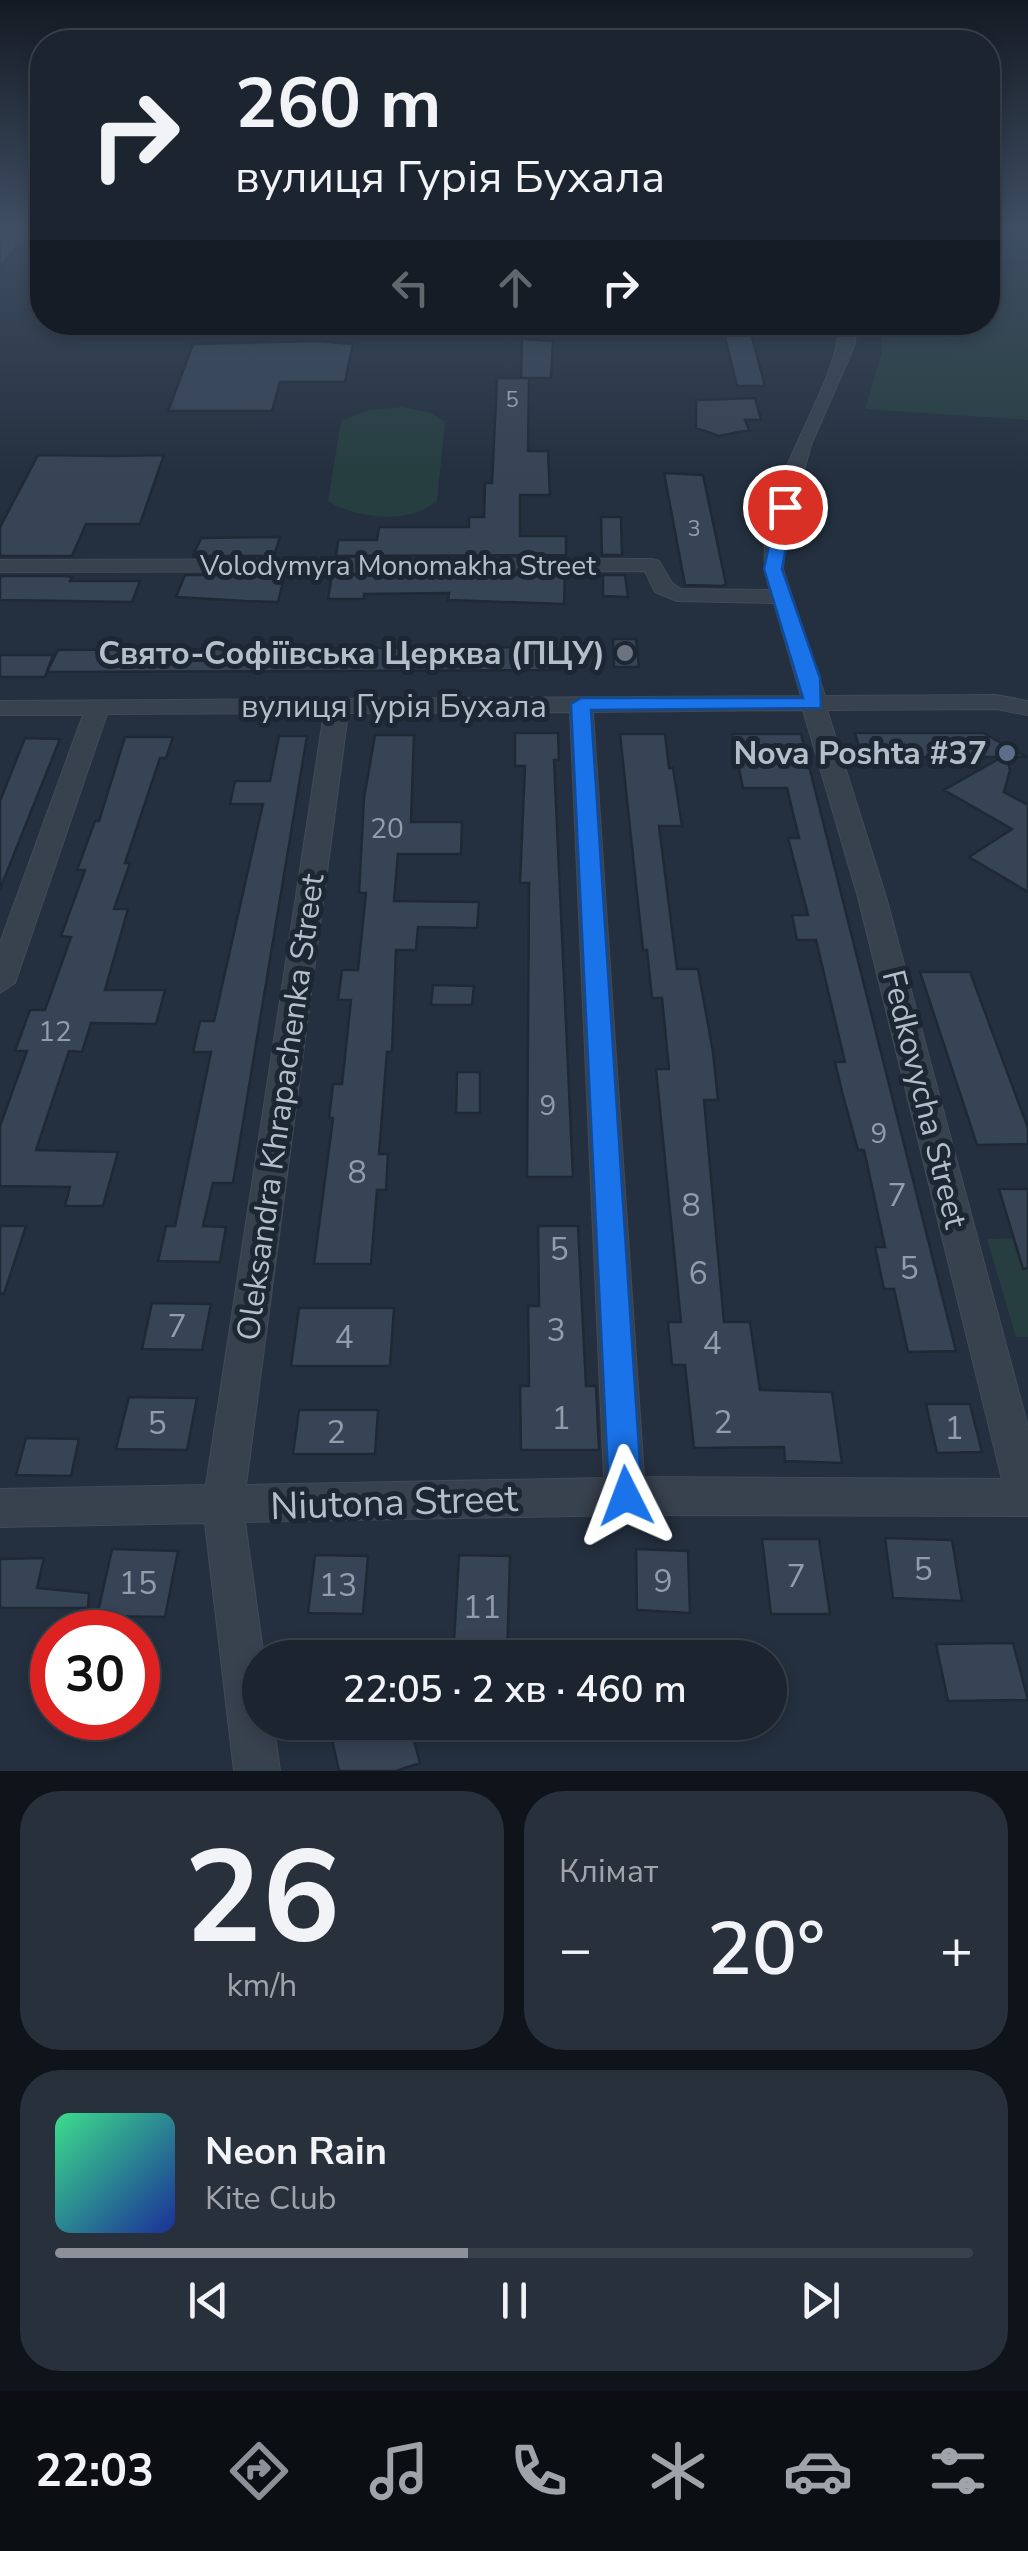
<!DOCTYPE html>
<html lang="uk">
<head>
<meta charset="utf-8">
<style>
	body { margin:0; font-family:"Nunito Sans",sans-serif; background:#28303b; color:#f1f3f6; height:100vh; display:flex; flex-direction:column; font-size:38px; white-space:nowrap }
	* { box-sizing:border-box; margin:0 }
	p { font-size:32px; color:#a0a4aa }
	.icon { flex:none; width:55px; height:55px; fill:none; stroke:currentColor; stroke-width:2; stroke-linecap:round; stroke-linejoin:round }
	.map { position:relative; height:1771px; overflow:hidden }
	.side { display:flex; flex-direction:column; gap:20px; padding:20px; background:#0f141a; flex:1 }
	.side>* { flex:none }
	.banner { position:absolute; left:30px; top:30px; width:970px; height:305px; border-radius:40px; box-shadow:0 5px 15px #0003,0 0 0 2px #39414b; background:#1b242f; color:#f1f3f6; overflow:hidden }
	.speed { position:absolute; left:30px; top:1610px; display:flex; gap:20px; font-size:50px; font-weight:700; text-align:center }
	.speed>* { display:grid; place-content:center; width:130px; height:130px; border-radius:50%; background:#1b242f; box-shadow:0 5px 15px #0003,0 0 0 2px #39414b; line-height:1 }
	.speed .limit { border:15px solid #d22; background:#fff; color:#111 }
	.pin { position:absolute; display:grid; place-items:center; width:85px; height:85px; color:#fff; margin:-42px; border:5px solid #fff; border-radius:50%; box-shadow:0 2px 10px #0007 }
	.me { position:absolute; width:110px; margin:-55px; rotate:357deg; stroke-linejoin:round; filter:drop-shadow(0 0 8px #0008) }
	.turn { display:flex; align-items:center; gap:35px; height:210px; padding:0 40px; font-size:45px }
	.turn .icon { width:130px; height:130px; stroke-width:2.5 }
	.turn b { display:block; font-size:70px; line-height:85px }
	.lanes { display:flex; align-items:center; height:95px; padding:0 40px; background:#0003; justify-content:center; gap:50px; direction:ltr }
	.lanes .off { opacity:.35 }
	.big { font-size:75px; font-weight:600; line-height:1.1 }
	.side .card { flex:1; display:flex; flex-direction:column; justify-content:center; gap:15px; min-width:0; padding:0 35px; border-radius:40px; background:#28303b }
	.side .dial { align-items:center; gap:0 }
	.dial b { font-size:130px; line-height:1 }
	.song { display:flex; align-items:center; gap:30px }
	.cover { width:120px; height:120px; border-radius:15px; background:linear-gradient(135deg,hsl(150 70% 55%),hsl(230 70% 35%)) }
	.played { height:10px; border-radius:5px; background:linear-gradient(90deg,#8c9099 45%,#39414b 45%) }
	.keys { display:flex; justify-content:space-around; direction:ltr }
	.heat { display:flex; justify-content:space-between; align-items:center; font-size:55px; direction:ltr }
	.side .tiles { flex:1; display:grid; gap:20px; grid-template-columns:1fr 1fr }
	.card:last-child { grid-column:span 2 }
	.trip { position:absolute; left:242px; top:1640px; width:545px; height:100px; border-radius:50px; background:#1b242f; box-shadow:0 5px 15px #0003,0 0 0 2px #39414b; font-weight:600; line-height:100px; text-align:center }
	.dock { display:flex; height:160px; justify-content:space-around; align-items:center; background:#0b0e13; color:#a0a4aa }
	.dock .icon { width:70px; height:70px }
	.dock .selected { color:#8c9099 }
	.dock b { font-size:45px; color:#f1f3f6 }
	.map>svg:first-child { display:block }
</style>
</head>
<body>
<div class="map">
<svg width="1028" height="1771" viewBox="0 0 1028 1771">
	<rect width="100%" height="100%" fill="#24303f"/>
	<!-- green -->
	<path fill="#263e40" d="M988 227H1028V260H988Z
		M988 266H1028V420L865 409 882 352 881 323 988 322Z
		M403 407 431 413 445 422 437 500C413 525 355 519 328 501L341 421 368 410Z
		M1028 1238V1337H1016L987 1239Z"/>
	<!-- building -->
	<path fill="#364455" stroke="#1f2936" stroke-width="2.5" d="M0 227H31L0 269Z
		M721 322H748L765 386H737Z
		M522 339 553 341 551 378H521Z
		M317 341 353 344 345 382H280L272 411H168L193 344Z
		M497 378H529L528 451H548L550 495H520V536H566V555L336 556 338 540H377L379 527H469V517H484L485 483H492Z
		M755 398 761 420H745L749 430 719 436 696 428V400Z
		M38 455 113 456 164 455 140 524H86L72 556H0V527Z
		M664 473 703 475 726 584 722 586 685 585Z
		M601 517H621L622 555H602Z
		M280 537 274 556H193L201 538Z
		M185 575H269L284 578 278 602 245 601 176 597Z
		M332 575H565L564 604 448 600 449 593 364 594V599H328Z
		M603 575H625L628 597 603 596Z
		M0 576H64L72 577 70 581H140L132 602 0 600Z
		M613 639H636L639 667H614Z
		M549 647 559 650 560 670 47 672 58 650Z
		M0 655H53L45 677H0Z
		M515 733H558L559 760H554L573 1177H527L529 883H520L525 766H515Z
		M855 733H983L1027 757H1007L1010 770 1004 792 1028 805V892L969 857 1012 829 944 790 1002 757H862Z
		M620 734H665L669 768H673L682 826H659L677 969H698L713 1052 718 1100H704L724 1322H750L760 1390 832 1392 842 1463 785 1461 784 1447 694 1448 685 1365H672L668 1322H681L656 1069H669L662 998H652L647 950H643Z
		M732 734H801L956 1351 908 1352 894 1289H884L875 1247H885L864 1150H858L842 1092 835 1062H845L816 940H797L792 915H808L788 838H799L787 788H743Z
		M375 735H414L411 822H462L461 854H398L394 901 479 902 477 928 418 927 416 950H396L392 1052H387L379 1154H388L386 1190H377L371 1264H314L333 1118H329L333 1084H342L351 1000H338L342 970H358L366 893H359L364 798Z
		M279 736H307L233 1183H213L203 1226 226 1227 220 1262 158 1261 166 1226H175L211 1052H193L200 1021H214L263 804H230L235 781H270Z
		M125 737H173L166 758H160L125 863H130L114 909H128L105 990H165L156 1024 91 1023 82 1052 69 1051 36 1150 118 1152 103 1206H65L70 1187 0 1186V1126L27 1051H15L30 1010H45L71 937 61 936 85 870H77L95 821H99Z
		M25 738 60 739 0 889V801Z
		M920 972H970L1028 1128V1144L977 1145Z
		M433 985 474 986 472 1005H431Z
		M457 1072H480V1113H456Z
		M999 1189H1028V1268L1023 1269Z
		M0 1226H26L4 1294 0 1293Z
		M538 1226H578L586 1386H596L599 1450H521L520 1386H529L528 1306H539Z
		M152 1303 211 1304 202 1350 142 1349Z
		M299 1308H394L390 1366H291Z
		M129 1397 197 1398 187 1450 116 1449Z
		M926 1404H970L982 1452 937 1453Z
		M299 1410H378L375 1454H293Z
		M26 1438 79 1439 71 1476 16 1475Z
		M885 1538 952 1540 962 1601 893 1598Z
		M762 1539H819L830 1614H771Z
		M112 1549 178 1551 165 1617 97 1616Z
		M636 1549 688 1551 690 1613 637 1610Z
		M315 1555 368 1556 363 1614 308 1613Z
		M459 1555 510 1556 507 1658H453Z
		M44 1558 37 1588 89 1593 88 1608H0V1559Z
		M1013 1643 1028 1700 948 1701 936 1644Z
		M328 1722H409L420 1763 396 1771H339Z"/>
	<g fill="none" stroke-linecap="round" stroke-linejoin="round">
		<defs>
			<path id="minor" d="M840 322H856L855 344 811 445 785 541 783 569 825 696 996 695 1028 701V715L996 709 827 710 886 897 1028 1427V1516L625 1515 245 1522 264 1658H260V1722H273L280 1771H234L205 1523 0 1527V1489L206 1485 324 713 107 714 15 983 0 993V943L83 715H0V701L801 696 774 603 677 601 655 592 645 571 0 572V560L652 559 659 561 672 583 681 589 770 590C741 502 836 402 840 322ZM803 710 858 897 1002 1479 644 1477 593 712ZM570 712 604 1478 246 1485 348 713Z"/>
		</defs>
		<!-- minor casing -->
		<use href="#minor" stroke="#414b58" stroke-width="2"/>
		<!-- minor -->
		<use href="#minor" fill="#38424f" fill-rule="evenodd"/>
	</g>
	<!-- sky -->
	<linearGradient id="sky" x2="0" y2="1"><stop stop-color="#141a23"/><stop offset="0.48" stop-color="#3f4e63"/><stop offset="1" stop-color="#3f4e63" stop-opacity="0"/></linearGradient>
	<rect width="1028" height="475" fill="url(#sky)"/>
	<!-- route -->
	<path fill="#1a73e8" stroke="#114b97" stroke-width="2.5" d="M785 502 793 507 782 569 820 678 821 708 591 710 642 1496 637 1507 626 1511 614 1507 609 1496 571 704 581 698H803L764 569 777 507Z"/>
	<!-- markers -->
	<circle fill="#6b7280" stroke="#1d2734" stroke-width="4" cx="625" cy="653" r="10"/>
	<circle fill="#5c6f8a" stroke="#1d2734" stroke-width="4" cx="1007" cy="753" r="10"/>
	<g text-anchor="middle" stroke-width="10" stroke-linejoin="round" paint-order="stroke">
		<!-- far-number labels -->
		<g font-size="22" fill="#929dab">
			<text x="512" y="407">5</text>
			<text x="694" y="536">3</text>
		</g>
		<!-- far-street labels -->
		<g font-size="28" fill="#b4bdca" stroke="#1d2734">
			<text x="398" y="575">Volodymyra Monomakha Street</text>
		</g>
		<!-- number labels -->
		<g font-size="28" fill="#929dab">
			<text x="387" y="838">20</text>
			<text x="55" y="1041">12</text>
			<text x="548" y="1115">9</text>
			<text x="879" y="1143">9</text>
		</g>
		<!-- poi labels -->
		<g font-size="32" font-weight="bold" fill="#b4bdca" stroke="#1d2734" text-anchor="end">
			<text x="605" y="664">Свято-Софіївська Церква (ПЦУ)</text>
			<text x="987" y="764">Nova Poshta #37</text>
		</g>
		<!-- street labels -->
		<g font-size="32" fill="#b4bdca" stroke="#1d2734">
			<text x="394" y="717">вулиця Гурія Бухала</text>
			<text transform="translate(925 1099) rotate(76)" y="11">Fedkovycha Street</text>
			<text transform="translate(280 1107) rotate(-82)" y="11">Oleksandra Khrapachenka Street</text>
		</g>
		<!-- near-number labels -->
		<g font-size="32" fill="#929dab">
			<text x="357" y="1183">8</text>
			<text x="897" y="1206">7</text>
			<text x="691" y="1216">8</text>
			<text x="559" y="1260">5</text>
			<text x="909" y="1279">5</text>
			<text x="698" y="1284">6</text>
			<text x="177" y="1337">7</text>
			<text x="556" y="1341">3</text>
			<text x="344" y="1348">4</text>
			<text x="712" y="1354">4</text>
			<text x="561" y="1429">1</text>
			<text x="723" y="1433">2</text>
			<text x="157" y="1434">5</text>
			<text x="954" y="1439">1</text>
			<text x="336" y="1443">2</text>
			<text x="923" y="1580">5</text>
			<text x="796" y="1587">7</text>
			<text x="663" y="1592">9</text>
			<text x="138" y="1594">15</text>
			<text x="338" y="1596">13</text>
			<text x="482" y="1618">11</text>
		</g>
		<!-- near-street labels -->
		<g font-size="38" fill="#b4bdca" stroke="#1d2734">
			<text transform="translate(394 1502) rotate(-2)" y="13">Niutona Street</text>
		</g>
	</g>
</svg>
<div class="speed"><div class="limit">30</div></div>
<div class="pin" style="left:785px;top:507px;background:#d93025"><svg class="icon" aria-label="arrive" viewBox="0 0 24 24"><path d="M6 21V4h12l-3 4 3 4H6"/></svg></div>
<svg class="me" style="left:626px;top:1496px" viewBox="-20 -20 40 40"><path d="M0-17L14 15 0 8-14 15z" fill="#1a73e8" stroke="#fff" stroke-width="4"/></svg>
<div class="trip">22:05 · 2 хв · 460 m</div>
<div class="banner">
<div class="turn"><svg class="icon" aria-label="right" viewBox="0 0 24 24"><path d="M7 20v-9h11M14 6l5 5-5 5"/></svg><div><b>260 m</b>вулиця Гурія Бухала</div></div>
<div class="lanes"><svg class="icon off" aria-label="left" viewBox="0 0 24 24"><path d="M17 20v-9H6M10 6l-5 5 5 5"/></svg><svg class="icon off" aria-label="ahead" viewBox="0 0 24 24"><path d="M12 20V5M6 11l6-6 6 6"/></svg><svg class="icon" aria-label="right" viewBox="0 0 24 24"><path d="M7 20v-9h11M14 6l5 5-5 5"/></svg></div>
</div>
</div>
<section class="side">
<div class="tiles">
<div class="card dial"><b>26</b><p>km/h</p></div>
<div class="card"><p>Клімат</p>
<div class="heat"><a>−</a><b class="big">20°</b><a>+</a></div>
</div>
<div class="card">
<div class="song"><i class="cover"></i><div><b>Neon Rain</b><p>Kite Club</p></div></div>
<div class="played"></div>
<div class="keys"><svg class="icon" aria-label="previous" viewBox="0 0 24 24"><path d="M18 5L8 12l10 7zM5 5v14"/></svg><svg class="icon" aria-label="pause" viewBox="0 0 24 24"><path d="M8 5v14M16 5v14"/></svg><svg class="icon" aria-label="next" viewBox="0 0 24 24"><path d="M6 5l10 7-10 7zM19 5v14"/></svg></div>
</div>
</div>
</section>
<nav class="dock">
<b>22:03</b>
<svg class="icon selected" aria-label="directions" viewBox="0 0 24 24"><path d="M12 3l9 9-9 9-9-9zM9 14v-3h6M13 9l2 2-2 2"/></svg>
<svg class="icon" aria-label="music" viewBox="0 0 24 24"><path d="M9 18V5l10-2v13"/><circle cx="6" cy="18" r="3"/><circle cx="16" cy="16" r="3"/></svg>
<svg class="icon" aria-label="phone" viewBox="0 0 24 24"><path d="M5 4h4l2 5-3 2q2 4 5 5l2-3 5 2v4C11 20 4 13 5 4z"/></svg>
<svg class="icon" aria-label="climate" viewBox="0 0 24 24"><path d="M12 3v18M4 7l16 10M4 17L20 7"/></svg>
<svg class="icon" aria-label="car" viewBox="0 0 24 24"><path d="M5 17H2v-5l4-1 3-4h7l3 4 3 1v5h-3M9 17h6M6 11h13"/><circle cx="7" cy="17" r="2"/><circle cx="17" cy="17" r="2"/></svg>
<svg class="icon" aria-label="filters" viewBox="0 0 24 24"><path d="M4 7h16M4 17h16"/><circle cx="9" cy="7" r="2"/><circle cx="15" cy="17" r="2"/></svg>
</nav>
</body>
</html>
